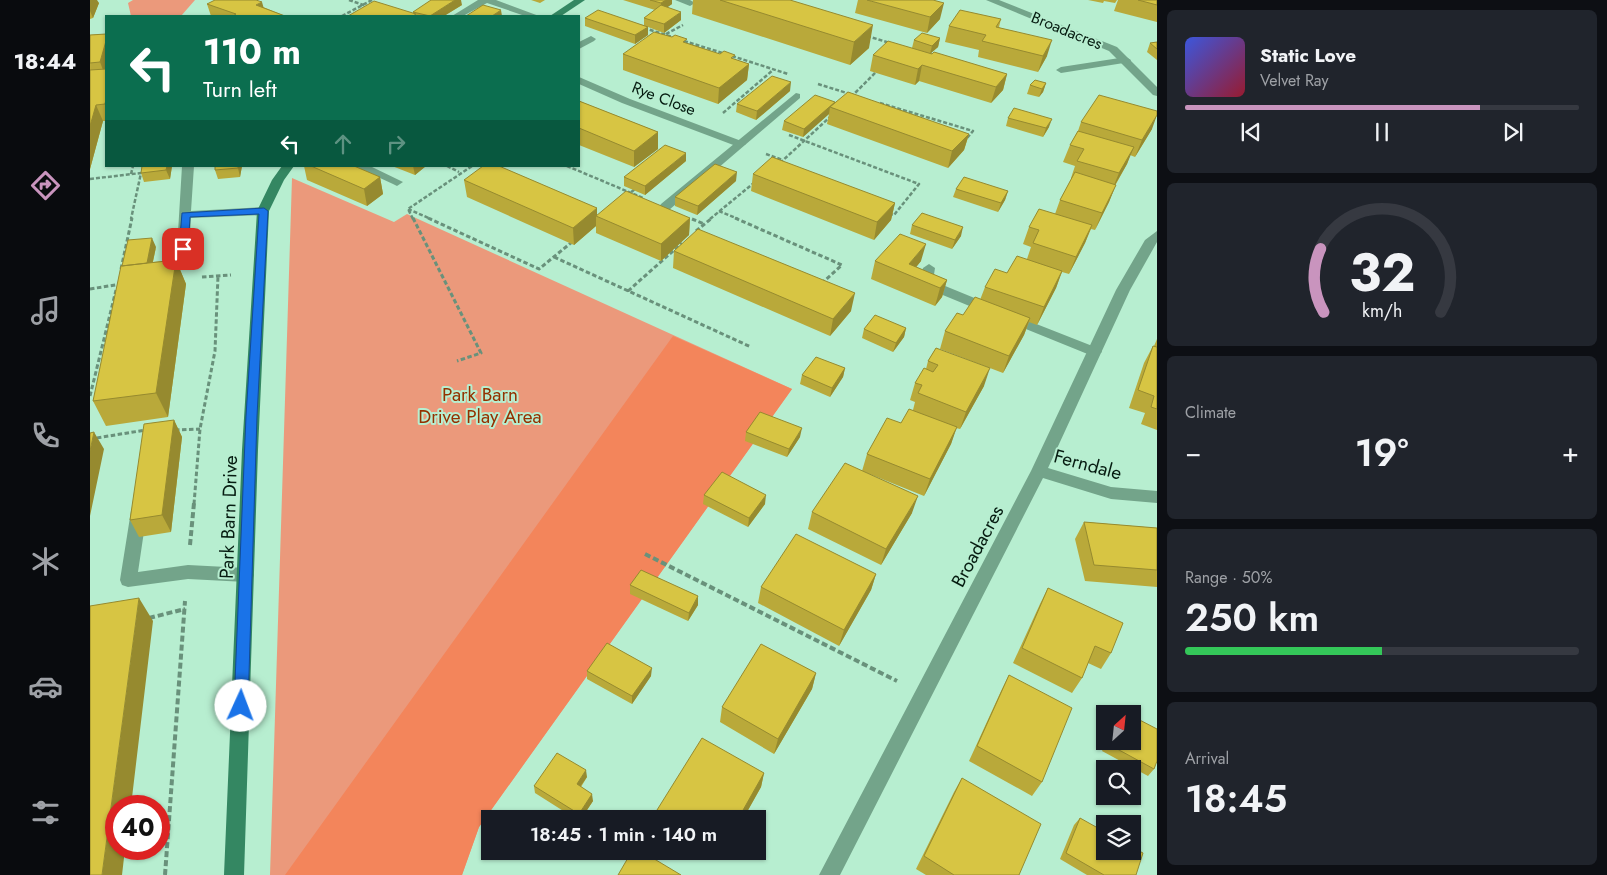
<!DOCTYPE html>
<html lang="en">
<head>
<meta charset="utf-8">
<style>
	body { margin:0; font-family:Jost,sans-serif; background:#20242c; color:#f1f3f6; height:100vh; display:flex; flex-direction:column; font-size:19px; white-space:nowrap }
	* { box-sizing:border-box; margin:0 }
	p { font-size:16px; color:#9ea1a6 }
	.icon { flex:none; width:28px; height:28px; fill:none; stroke:currentColor; stroke-width:2; stroke-linecap:round; stroke-linejoin:round }
	.map { position:relative; flex:1; overflow:hidden }
	.drawer { display:flex; flex-direction:column; gap:10px; padding:10px; background:#0d0f14; width:450px }
	.drawer>* { flex:none }
	.hud { position:absolute; left:15px; top:15px; width:475px; height:152px; border-radius:0px; box-shadow:0 1px 4px #0004; background:#0b6e4f; color:#fff; overflow:hidden }
	.needle { width:32px; rotate:27deg }
	.fabs { position:absolute; left:1006px; top:705px; display:grid; gap:10px }
	.fabs a { display:grid; place-items:center; width:45px; height:45px; border-radius:0px; background:#171b24; box-shadow:0 1px 4px #0004; font-size:25px }
	.speed { position:absolute; left:15px; top:795px; display:flex; gap:10px; font-size:25px; font-weight:700; text-align:center }
	.speed>* { display:grid; place-content:center; width:65px; height:65px; border-radius:50%; background:#171b24; box-shadow:0 1px 4px #0004; line-height:1 }
	.speed .limit { border:8px solid #d22; background:#fff; color:#111 }
	.pin { position:absolute; display:grid; place-items:center; width:42px; height:42px; color:#fff; margin:-21px; border-radius:10px; box-shadow:0 2px 8px #0006 }
	.me { position:absolute; width:55px; margin:-28px; rotate:2deg; stroke-linejoin:round; filter:drop-shadow(0 0 4px #0008) }
	.turn { display:flex; align-items:center; gap:18px; height:105px; padding:0 15px; font-size:22px }
	.turn .icon { width:65px; height:65px; stroke-width:2.5 }
	.turn b { display:block; font-size:35px; line-height:42px }
	.lanes { display:flex; align-items:center; height:48px; padding:0 15px; background:#0003; justify-content:center; gap:25px; direction:ltr }
	.lanes .off { opacity:.35 }
	.big { font-size:38px; font-weight:600; line-height:1.1 }
	.drawer .widget { flex:1; display:flex; flex-direction:column; justify-content:center; gap:8px; min-width:0; padding:0 18px; border-radius:8px; background:#20242c }
	.drawer .dial { align-items:center; gap:0 }
	.dial svg { height:130px; overflow:visible; fill:none; stroke:#363941; stroke-width:7; stroke-linecap:round; text-anchor:middle }
	.dial text { fill:#f1f3f6; stroke:none }
	.song { display:flex; align-items:center; gap:15px }
	.cover { width:60px; height:60px; border-radius:8px; background:linear-gradient(135deg,hsl(230 70% 55%),hsl(350 70% 35%)) }
	.played { height:5px; border-radius:2px; background:linear-gradient(90deg,#c994be 75%,#363941 75%) }
	.keys { display:flex; justify-content:space-around; direction:ltr }
	.heat { display:flex; justify-content:space-between; align-items:center; font-size:28px; direction:ltr }
	.charge { height:8px; border-radius:4px; background:linear-gradient(90deg,#34c759 50%,#363941 0) }
	.trip { position:absolute; left:391px; top:810px; width:285px; height:50px; border-radius:0px; background:#171b24; box-shadow:0 1px 4px #0004; font-weight:600; line-height:50px; text-align:center }
	main { display:flex; flex:1; min-height:0 }
	.dock { display:flex; flex-direction:column; width:90px; justify-content:space-around; align-items:center; background:#090b0e; color:#9ea1a6 }
	.dock .icon { width:35px; height:35px }
	.dock .on { color:#c994be }
	.dock b { font-size:22px; color:#f1f3f6 }
	.map>svg:first-child { display:block }
</style>
</head>
<body>
<main>
<nav class="dock">
<b>18:44</b>
<svg class="icon on" aria-label="directions" viewBox="0 0 24 24"><path d="M12 3l9 9-9 9-9-9zM9 14v-3h6M13 9l2 2-2 2"/></svg>
<svg class="icon" aria-label="music" viewBox="0 0 24 24"><path d="M9 18V5l10-2v13"/><circle cx="6" cy="18" r="3"/><circle cx="16" cy="16" r="3"/></svg>
<svg class="icon" aria-label="phone" viewBox="0 0 24 24"><path d="M5 4h4l2 5-3 2q2 4 5 5l2-3 5 2v4C11 20 4 13 5 4z"/></svg>
<svg class="icon" aria-label="climate" viewBox="0 0 24 24"><path d="M12 3v18M4 7l16 10M4 17L20 7"/></svg>
<svg class="icon" aria-label="car" viewBox="0 0 24 24"><path d="M5 17H2v-5l4-1 3-4h7l3 4 3 1v5h-3M9 17h6M6 11h13"/><circle cx="7" cy="17" r="2"/><circle cx="17" cy="17" r="2"/></svg>
<svg class="icon" aria-label="filters" viewBox="0 0 24 24"><path d="M4 7h16M4 17h16"/><circle cx="9" cy="7" r="2"/><circle cx="15" cy="17" r="2"/></svg>
</nav>
<div class="map">
<svg width="1067" height="875" viewBox="0 0 1067 875">
	<rect width="100%" height="100%" fill="#b7eed0"/>
	<!-- green -->
	<path fill="#eb997b" d="M43 0H105L91 16H41L38 3Z
		M202 178 304 222 317 214 702 389 389 827 372 875H180Z"/>
	<!-- forest -->
	<path fill="#f3855b" d="M583 336 702 389 389 827 372 875H195Z"/>
	<g fill="none" stroke-linecap="round" stroke-linejoin="round">
		<!-- path-far2 -->
		<path stroke="#69917b" stroke-width="2.5" stroke-dasharray="4 2" stroke-linecap="butt" d="M259 0 279 7
			M252 16 282 0
			M554 28 586 38
			M576 34 593 25
			M777 36 800 43
			M594 41 636 54
			M642 56 698 74
			M728 84 760 94
			M761 97 787 71
			M790 103 883 131 877 138
			M633 113 683 70
			M699 135 829 184 804 215 800 214
			M676 154 693 160
			M690 163 740 117
			M357 166 369 172
			M477 166 553 198
			M41 174 43 166
			M0 179 51 173 41 219
			M537 196 547 187
			M318 209 341 219
			M629 211 648 219
			M323 219 318 209 382 166
			M620 219 665 182"/>
		<!-- path-far1 -->
		<path stroke="#69917b" stroke-width="3" stroke-dasharray="4.5 2.5" stroke-linecap="butt" d="M323 218 391 353 367 361
			M338 218 449 269 482 242
			M645 218 752 265 732 283
			M602 219 614 224
			M606 231 622 218
			M464 257 661 347
			M31 269 42 218
			M112 277 141 275
			M0 289 31 284
			M538 291 592 243
			M0 396 26 290
			M85 430 110 429
			M0 439 56 430
			M104 504 110 429 125 351 128 276"/>
		<!-- path -->
		<path stroke="#69917b" stroke-width="4" stroke-dasharray="6 3" stroke-linecap="butt" d="M100 545 104 503
			M555 554 807 681
			M59 618 95 609
			M75 875 95 601"/>
		<!-- lane -->
		<path fill="#73a48a" fill-rule="evenodd" d="M388 0H406L449 16H435L397 3 373 16H362Z
			M585 0H600L605 3 600 6Z
			M501 36 506 39 504 41 489 49V42Z
			M1036 57 1041 60 1040 62 971 73 966 70 971 67Z
			M706 93 710 94V98L579 210H571L569 207 571 204Z
			M92 166H104L101 211 173 207 179 211 173 215 101 218 98 266 92 270 86 266Z
			M264 166H280L313 182 307 186 303 184Z
			M839 264 845 268 843 281 904 306 906 309 904 312H894L831 286 829 283 833 268Z
			M921 314 1010 349 1012 352 1005 357 1000 355 916 321 914 318 916 315Z
			M49 505 55 507 57 511 48 572 98 565 156 568 162 570 164 575 162 580 156 582 98 579 38 587 32 585 30 580 41 511 43 507Z"/>
		<!-- street -->
		<path fill="#73a48a" fill-rule="evenodd" d="M896 0H909L1027 47 1067 87V96L1063 95 1019 51Z
			M489 77 540 99 654 142 656 144 650 147 646 146 532 103 489 84Z
			M1067 231V242L1040 290 958 468 1021 487 1067 491V503L1021 499 953 478 750 875H729L941 471 1026 290 1055 240Z"/>
		<!-- secondary -->
		<path fill="#348762" fill-rule="evenodd" d="M484 0H495L471 16H460Z
			M192 166H204L194 180 179 211 168 450 154 875H134L152 450 167 211 182 180Z"/>
	</g>
	<!-- wall -->
	<path fill="#b9a93a" d="M0 0 9 3 3 18 0 19Z
		M441 0H455L450 3Z
		M533 0H582V4L577 7 591 20 574 33 558 27V35L545 44 495 26V18L554 25V18L565 10Z
		M603 0H700L779 48 760 65 602 14Z
		M768 0H777L850 19 837 33 765 13Z
		M998 0H1027L1025 3 1014 1 1013 3Z
		M1028 0H1067V22L1024 11Z
		M117 4 173 7 195 16H121Z
		M372 5 354 16H258L323 13V12Z
		M911 19 909 27 957 56 948 72 888 57 889 50 855 42 859 26Z
		M16 34V121H13L0 169V35Z
		M850 38 848 47 841 53 917 74 913 90 901 103 829 81 825 85 780 71 783 55 822 48 824 40Z
		M1067 42V60L1057 52 1060 43Z
		M597 43 659 64 657 80 628 104 533 70V54Z
		M956 83 953 92 949 97 937 94 940 85Z
		M700 91 666 120 646 112 647 104Z
		M489 101 568 132V149L544 167 489 145Z
		M745 102V103L879 134 874 150 858 168 737 124 739 114 713 137 692 130 694 121Z
		M918 118 959 127 953 137 916 126Z
		M991 122 1062 129 1045 157 1040 155 1037 164 1026 184 1019 202 1005 230 1001 229 995 243 979 274 972 272 966 288 947 325 939 322 934 335 913 373 850 349 855 331 890 300 895 287 917 273 937 259 941 247 933 244 939 227 965 214 970 200 982 178H981L985 166 973 162 980 145 988 131Z
		M596 161 555 195 534 186V177Z
		M82 166 80 179 54 182 51 173Z
		M152 166 150 177 128 179 125 170Z
		M214 166H264L290 177 293 194 277 206 217 180Z
		M302 166H336L325 175Z
		M663 174 805 203 801 220 784 240 661 191Z
		M374 180 507 215 600 218 599 235 571 261 506 233V226L484 245 377 197Z
		M646 181 607 215 585 206V197Z
		M866 189 918 191 915 200 908 212 863 197Z
		M822 225 871 236 862 249 820 234Z
		M66 247 63 262 86 260 96 284 78 417 16 426 3 401Z
		M584 251 761 311 740 336 583 268Z
		M785 261H831L826 267 857 280 852 297 845 306 781 279Z
		M816 328 814 337 803 352 772 338 774 329Z
		M1067 339V347L1064 346Z
		M1063 346 1067 347V430L1051 424 1055 413 1039 408 1054 363Z
		M846 348 894 386 870 429 866 428 861 444 834 496 772 471 777 454 811 423 823 410 825 402 820 400 825 383 836 369 838 361Z
		M755 368 753 377 740 397 710 384 712 375Z
		M84 420 92 437 81 532 49 537 40 520Z
		M656 432 710 437 697 457 655 441Z
		M614 495 675 504 658 527 613 504Z
		M722 512 822 513 791 565 718 529Z
		M994 522 1067 528V587L995 581 985 539Z
		M786 574 781 590 749 646 668 603 671 587Z
		M540 585 608 605 598 621 540 594Z
		M958 588 1021 653 1011 669 998 663 992 678 982 693 923 663 950 604Z
		M497 671 561 676 542 704 497 679Z
		M726 673 722 689 684 754 630 722 632 707Z
		M919 675 952 782 942 796 879 761 911 691Z
		M1016 741H1042L1064 769 1058 776 1012 751Z
		M674 773 671 787 653 819H566L567 810Z
		M497 777 491 787 503 801 491 819H486L445 793 444 786Z
		M872 778 929 875H836L826 869 864 792Z
		M990 818 1046 875H997L970 859 984 825Z
		M615 851H634L629 860Z"/>
	<!-- shaded-wall -->
	<path fill="#968a2f" d="M0 0H7L9 3 3 18 0 11Z
		M365 0H371L372 5 354 16H340Z
		M576 0H582V4L571 12V3Z
		M172 2 176 16 166 5Z
		M854 3 850 19 837 33 840 17Z
		M411 10 412 16H402Z
		M591 12V20L574 33V24Z
		M783 25 779 48 760 65 764 42Z
		M558 27V35L545 44V35Z
		M850 38 848 47 840 54 842 46Z
		M962 40 957 56 948 72 953 56Z
		M16 41V78L10 62Z
		M659 64 657 80 628 104 629 88Z
		M832 65 829 81 825 85 828 69Z
		M917 74 913 90 901 103 906 87Z
		M701 82 700 91 666 120 667 111Z
		M956 83 953 92 949 97 952 89Z
		M745 102 744 109 740 107 739 114 713 137 714 129Z
		M6 105 13 121 0 169V126Z
		M1067 115 1062 129 1045 157 1052 140Z
		M962 119 959 127 953 137 956 128Z
		M568 132V149L544 167V151Z
		M879 134 874 150 858 168 862 151Z
		M1044 147 1037 164 1022 190 1029 173Z
		M596 153V161L555 195V186Z
		M77 166H82L80 179 76 170Z
		M148 166H152L150 177 148 168Z
		M323 166H336L325 175Z
		M647 172 646 181 607 215 608 206Z
		M290 177 293 194 277 206 274 189Z
		M1026 185 1019 202 1005 230 1012 213Z
		M918 191 915 200 908 212 911 203Z
		M805 203 801 220 784 240 787 222Z
		M507 208V216H506V226L484 245 483 228Z
		M600 218 599 235 571 261V244Z
		M1002 225 995 243 979 274 986 257Z
		M873 227 871 236 862 249 865 240Z
		M62 238 66 247 59 279 55 270Z
		M836 244 831 261 819 276V264Z
		M86 260 96 284 78 417 66 393Z
		M972 271 966 288 947 325 954 307Z
		M857 280 852 297 845 306 850 288Z
		M765 293 761 311 740 336 743 319Z
		M940 318 934 335 913 373 919 356Z
		M816 328 814 337 803 352 806 343Z
		M755 368 753 377 740 397 742 388Z
		M900 368 894 386 870 429 876 412Z
		M84 420 92 437 81 532 72 515Z
		M867 427 861 444 834 496 840 479Z
		M712 428 710 437 697 457 699 449Z
		M4 432 14 449 0 516V451Z
		M676 495 675 504 658 527 659 518Z
		M828 496 822 513 791 565 796 549Z
		M786 574 781 590 749 646 754 630Z
		M608 596V605L598 621 599 613Z
		M49 598 63 621 41 806H26V849H35L32 875H12Z
		M562 668 561 676 542 704V696Z
		M726 673 722 689 684 754 688 739Z
		M496 770 497 777 487 791V784Z
		M674 773 671 787 653 819H648Z
		M502 794 503 801 491 819H489V814Z
		M631 851H634L629 860Z"/>
	<!-- building -->
	<path fill="#d7c543" stroke="#968a2f" d="M125 0H166L172 2 166 5 195 16H143L146 14 117 4Z
		M341 0H365L340 16 323 12Z
		M560 0H576L571 3Z
		M630 0H700L783 25 764 42Z
		M777 0H843L854 3 840 17Z
		M1048 0H1067V5Z
		M284 1 326 14 323 16H258Z
		M393 5 411 10 402 16H376Z
		M571 5 591 12 574 24 554 18Z
		M508 10 558 27 545 35 495 18Z
		M870 10 911 19 906 27 962 40 953 56 892 41 896 35 859 26Z
		M564 32 582 37 585 35 597 39 593 42 630 54 634 51 645 55 641 58 659 64 629 88 533 54Z
		M832 33 850 38 842 46 824 40Z
		M16 34V41L10 62 0 63V35Z
		M798 41 842 54 844 52 917 74 906 87 832 65 828 69 783 55Z
		M1067 42V49L1060 43Z
		M16 69V99L15 104 6 105 0 126V70Z
		M682 76 701 82 667 111 647 104Z
		M945 80 956 83 952 89 940 85Z
		M758 92 879 134 862 151 740 107Z
		M725 95 745 102 714 129 694 121Z
		M1009 95 1067 111V115L1052 140 991 122Z
		M489 101 568 132 544 151 489 128Z
		M924 108 962 119 956 128 918 118Z
		M988 131 1044 147 1029 173 987 161 994 149 980 145Z
		M575 145 596 153 555 186 534 177Z
		M682 157 805 203 787 222 663 174Z
		M625 164 647 172 608 206 585 197Z
		M52 166H77L76 170 51 173Z
		M125 166H148V168L125 170Z
		M221 166H264L290 177 274 189Z
		M393 166H409L507 208 483 228 374 180Z
		M985 172 1026 185 1012 213 970 200Z
		M874 177 918 191 911 203 866 189Z
		M536 191 600 218 571 244 506 216Z
		M949 209 1002 225 986 257 943 243 949 230 939 227Z
		M832 213 873 227 865 240 822 225Z
		M608 229 765 293 743 319 584 251Z
		M810 234 836 244 819 264 857 280 850 288 785 261Z
		M62 238 57 263 32 266 38 240Z
		M927 256 972 271 954 307 895 287 905 269 917 273Z
		M86 260 66 393 3 401 31 266Z
		M885 297 940 318 919 356 855 331 867 313 873 315Z
		M785 315 816 328 806 343 774 329Z
		M1063 346 1067 347V409L1061 407 1064 396 1048 390Z
		M846 348 900 368 876 412 828 393 832 385 825 383 834 368 843 372 848 365 838 361Z
		M726 357 755 368 742 388 712 375Z
		M819 409 867 427 840 479 777 454 797 418 811 423Z
		M670 412 712 428 699 449 656 432Z
		M84 420 72 515 40 520 54 424Z
		M4 432 0 451V433Z
		M755 463 828 496 796 549 722 512Z
		M632 472 676 495 659 518 614 495Z
		M994 522 1067 528V570L1004 565Z
		M706 534 786 574 754 630 671 587Z
		M551 570 608 596 599 613 540 585Z
		M958 588 1033 623 1021 653 1005 646 992 678 932 648Z
		M49 598 12 875H0V606Z
		M517 643 562 668 542 696 497 671Z
		M671 644 726 673 688 739 632 707Z
		M919 675 982 708 952 782 887 746Z
		M1031 711 1038 714H1030Z
		M1042 716 1067 729V761L1064 769 1018 744 1019 741H1042Z
		M612 738 674 773 648 819H583L567 810Z
		M467 753 496 770 487 784 502 794 489 814 444 786Z
		M872 778 951 824 929 875H864L834 856Z
		M990 818 1015 832V851H1042V847L1053 853 1046 875H1014L976 853Z
		M542 851H551L591 875H528Z"/>
	<!-- route -->
	<path fill="#1a73e8" stroke="#114b97" d="M174 208 178 211 167 416 158 706 156 711 151 713 146 711 144 706 156 416 169 214 100 217 98 249 93 252 89 249 92 213Z"/>
	<g text-anchor="middle" stroke-width="4" stroke-linejoin="round" paint-order="stroke">
		<!-- far-street labels -->
		<g font-size="16" fill="#061c11" stroke="#b7eed0">
			<text transform="translate(977 30) rotate(22)" y="6">Broadacres</text>
			<text transform="translate(574 98) rotate(21)" y="6">Rye Close</text>
		</g>
		<!-- park labels -->
		<g font-size="19" fill="#933100" stroke="#b7eed0">
			<text x="390" y="401">Park Barn<tspan x="390" dy="22">Drive Play Area</tspan></text>
		</g>
		<!-- street labels -->
		<g font-size="19" fill="#061c11" stroke="#b7eed0">
			<text transform="translate(998 464) rotate(15)" y="7">Ferndale</text>
			<text transform="translate(138 517) rotate(-88)" y="7">Park Barn Drive</text>
			<text transform="translate(887 546) rotate(-62)" y="7">Broadacres</text>
		</g>
	</g>
</svg>
<div class="fabs">
<a><svg class="needle" viewBox="-14 -14 28 28"><path d="M0-13l5 13h-10z" fill="#e53935"/><path d="M0 13l5-13h-10z" fill="#9ea1a6"/></svg></a>
<a><svg class="icon" aria-label="search" viewBox="0 0 24 24"><circle cx="10" cy="10" r="6"/><path d="M15 15l6 6"/></svg></a>
<a><svg class="icon" aria-label="layers" viewBox="0 0 24 24"><path d="M12 4l9 5-9 5-9-5zM3 14l9 5 9-5"/></svg></a>
</div>
<div class="speed"><div class="limit">40</div></div>
<div class="pin" style="left:93px;top:249px;background:#d93025"><svg class="icon" aria-label="arrive" viewBox="0 0 24 24"><path d="M6 21V4h12l-3 4 3 4H6"/></svg></div>
<svg class="me" style="left:151px;top:706px" viewBox="-20 -20 40 40"><circle r="19" fill="#fff"/><path d="M0-13L10 11 0 6-10 11z" fill="#1a73e8"/></svg>
<div class="trip">18:45 · 1 min · 140 m</div>
<div class="hud">
<div class="turn"><svg class="icon" aria-label="left" viewBox="0 0 24 24"><path d="M17 20v-9H6M10 6l-5 5 5 5"/></svg><div><b>110 m</b>Turn left</div></div>
<div class="lanes"><svg class="icon" aria-label="left" viewBox="0 0 24 24"><path d="M17 20v-9H6M10 6l-5 5 5 5"/></svg><svg class="icon off" aria-label="ahead" viewBox="0 0 24 24"><path d="M12 20V5M6 11l6-6 6 6"/></svg><svg class="icon off" aria-label="right" viewBox="0 0 24 24"><path d="M7 20v-9h11M14 6l5 5-5 5"/></svg></div>
</div>
</div>
<section class="drawer">
<div class="widget">
<div class="song"><i class="cover"></i><div><b>Static Love</b><p>Velvet Ray</p></div></div>
<div class="played"></div>
<div class="keys"><svg class="icon" aria-label="previous" viewBox="0 0 24 24"><path d="M18 5L8 12l10 7zM5 5v14"/></svg><svg class="icon" aria-label="pause" viewBox="0 0 24 24"><path d="M8 5v14M16 5v14"/></svg><svg class="icon" aria-label="next" viewBox="0 0 24 24"><path d="M6 5l10 7-10 7zM19 5v14"/></svg></div>
</div>
<div class="widget dial"><svg viewBox="0 0 100 80">
<path d="M14 69A42 42 0 1 1 86 69"/>
<path d="M14 69A42 42 0 0 1 12 30" stroke="#c994be"/>
<text x="50" y="56" font-size="32" font-weight="700">32</text>
<text x="50" y="72" font-size="11">km/h</text>
</svg></div>
<div class="widget"><p>Climate</p>
<div class="heat"><a>−</a><b class="big">19°</b><a>+</a></div>
</div>
<div class="widget"><p>Range · 50%</p><b class="big">250 km</b><div class="charge"></div></div>
<div class="widget"><p>Arrival</p><b class="big">18:45</b></div>
</section>
</main>
</body>
</html>
